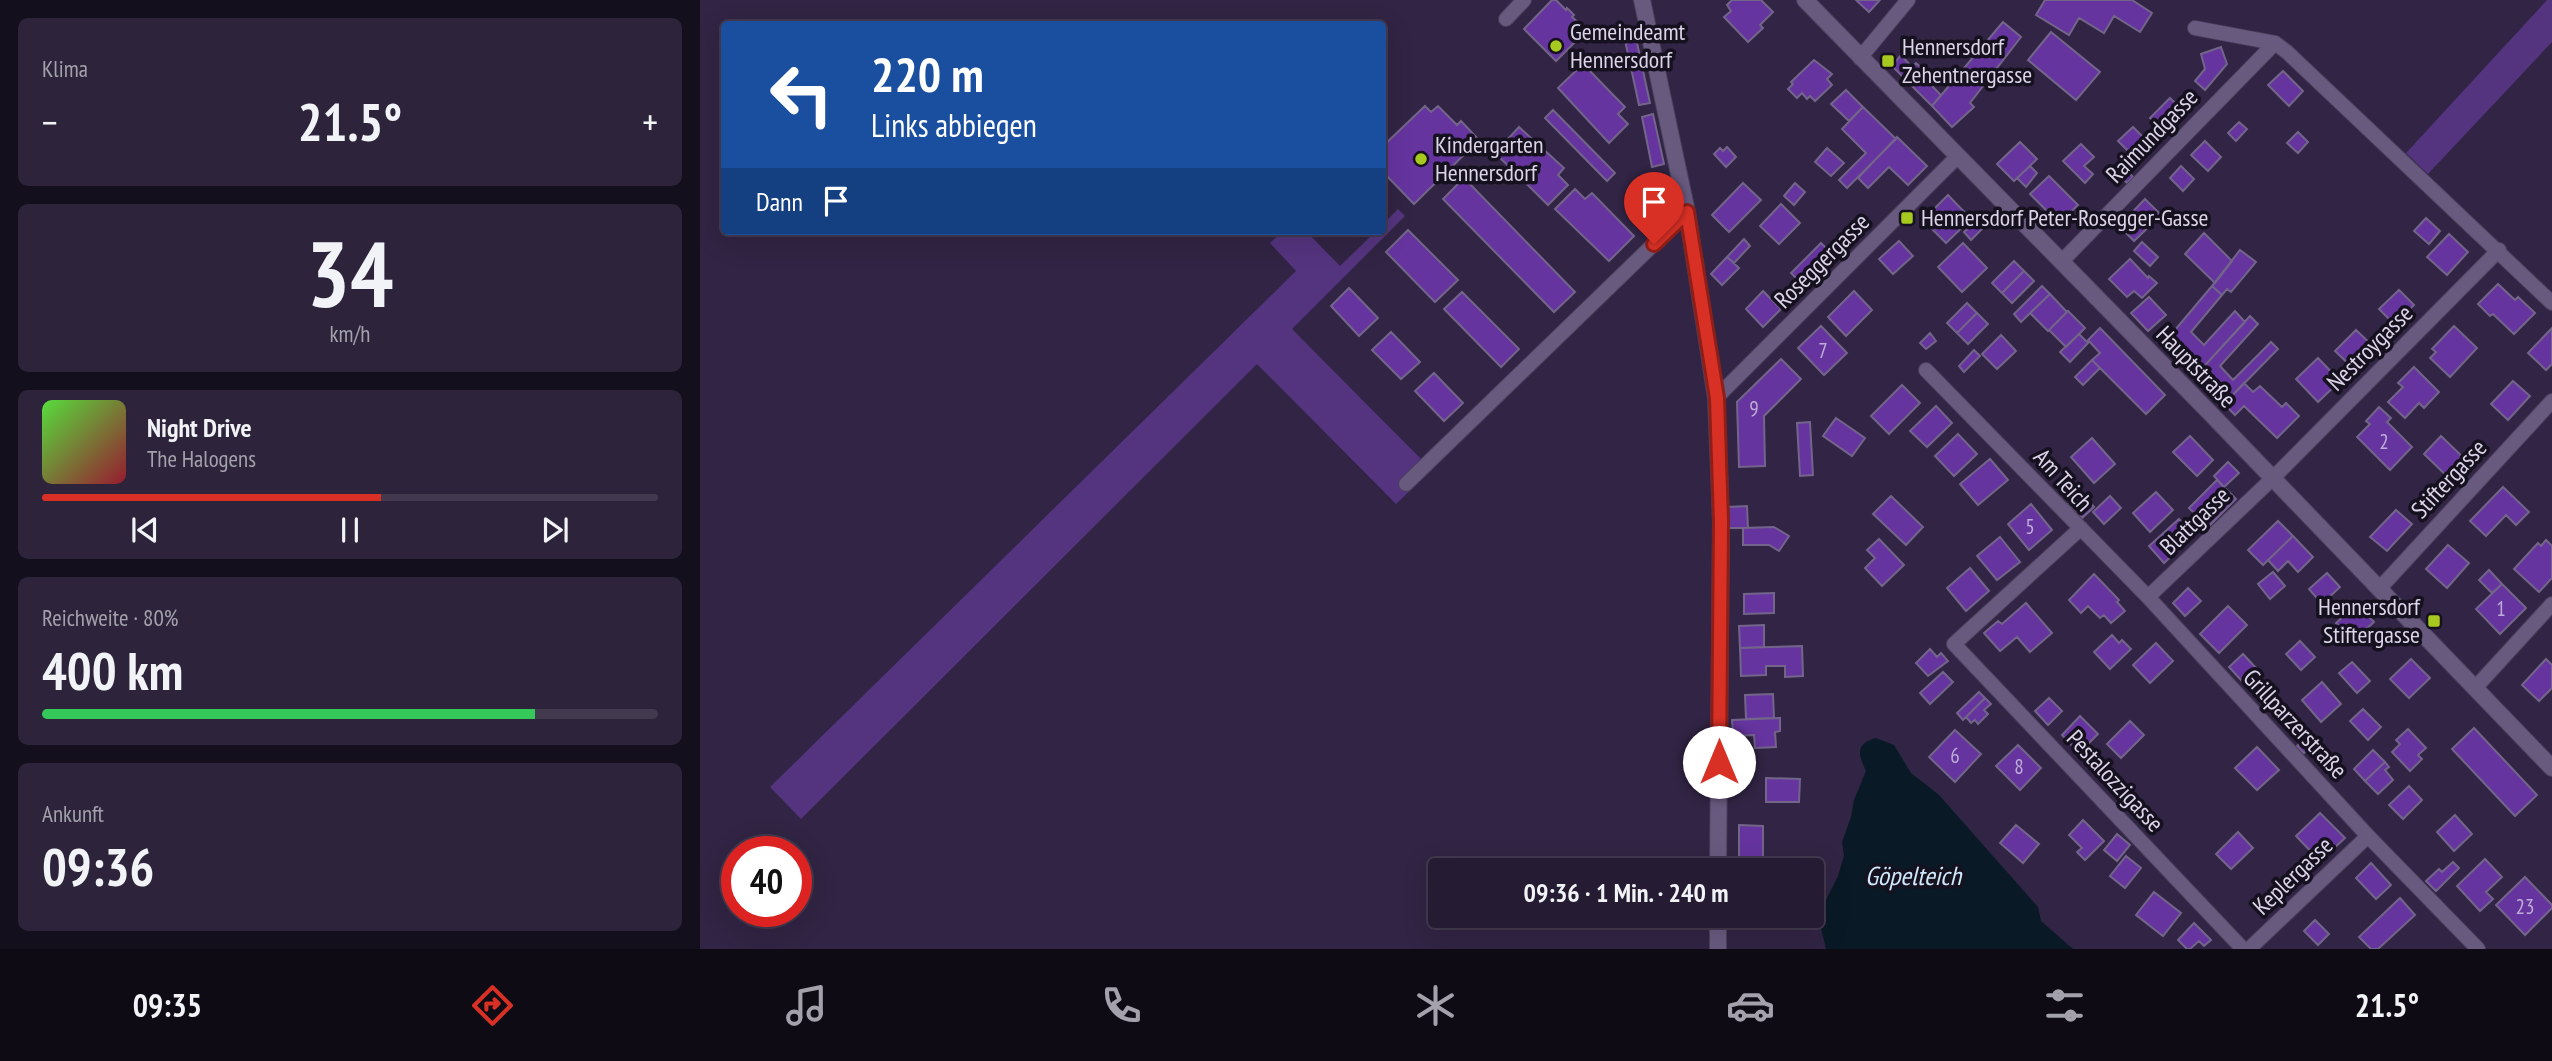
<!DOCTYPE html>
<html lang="de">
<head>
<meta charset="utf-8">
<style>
	body { margin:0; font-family:"PT Sans Narrow",sans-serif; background:#2d243b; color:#f1f3f6; height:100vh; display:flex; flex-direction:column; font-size:26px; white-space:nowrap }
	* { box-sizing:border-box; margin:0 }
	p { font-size:23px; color:#a3a1ac }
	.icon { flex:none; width:38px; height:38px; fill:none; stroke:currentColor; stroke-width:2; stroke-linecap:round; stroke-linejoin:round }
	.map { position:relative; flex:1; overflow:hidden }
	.drawer { display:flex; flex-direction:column; gap:18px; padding:18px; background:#140f1c; width:700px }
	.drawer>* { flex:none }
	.hud { position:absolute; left:21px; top:21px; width:665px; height:214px; border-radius:7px; box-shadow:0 7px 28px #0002,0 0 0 2px #42394e; background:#1a4fa0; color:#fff; overflow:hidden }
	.speed { position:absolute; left:21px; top:836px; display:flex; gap:14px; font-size:35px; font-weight:700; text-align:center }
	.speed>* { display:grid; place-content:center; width:91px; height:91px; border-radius:50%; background:#251b33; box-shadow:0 7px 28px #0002,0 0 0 2px #42394e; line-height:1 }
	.speed .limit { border:10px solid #d22; background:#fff; color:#111 }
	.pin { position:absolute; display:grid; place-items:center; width:60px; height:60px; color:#fff; margin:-72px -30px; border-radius:50% 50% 50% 0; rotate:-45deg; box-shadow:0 0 7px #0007 }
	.pin .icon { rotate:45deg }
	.me { position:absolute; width:77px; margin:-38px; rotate:0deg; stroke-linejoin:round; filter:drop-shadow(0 0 5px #0008) }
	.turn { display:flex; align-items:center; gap:24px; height:147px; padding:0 35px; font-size:32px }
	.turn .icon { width:91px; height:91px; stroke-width:2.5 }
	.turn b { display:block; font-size:49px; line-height:60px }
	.then { display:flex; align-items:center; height:66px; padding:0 35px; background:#0003; gap:14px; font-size:26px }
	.big { font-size:52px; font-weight:700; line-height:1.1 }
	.drawer .widget { flex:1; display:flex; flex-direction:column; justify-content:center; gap:10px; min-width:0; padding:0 24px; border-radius:10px; background:#2d243b }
	.drawer .dial { align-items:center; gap:0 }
	.dial b { font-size:91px; line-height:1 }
	.song { display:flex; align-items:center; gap:21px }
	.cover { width:84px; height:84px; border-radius:10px; background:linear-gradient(135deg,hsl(110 70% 55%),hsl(350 70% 35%)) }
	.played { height:7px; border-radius:4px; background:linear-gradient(90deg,#d93025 55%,#42394e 55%) }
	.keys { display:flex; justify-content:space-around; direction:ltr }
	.heat { display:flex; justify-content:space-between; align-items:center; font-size:38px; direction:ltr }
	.charge { height:10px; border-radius:5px; background:linear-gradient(90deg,#34c759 80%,#42394e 0) }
	.trip { position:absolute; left:728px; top:858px; width:396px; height:70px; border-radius:7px; background:#251b33; box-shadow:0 7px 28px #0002,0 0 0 2px #42394e; font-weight:700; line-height:70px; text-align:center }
	.menu { display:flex; height:112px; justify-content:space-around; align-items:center; background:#0f0b14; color:#a3a1ac }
	.menu .icon { width:49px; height:49px }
	.menu .selected { color:#d93025 }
	.menu b { font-size:32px; color:#f1f3f6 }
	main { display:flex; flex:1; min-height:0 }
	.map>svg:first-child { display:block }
</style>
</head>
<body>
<main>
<section class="drawer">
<div class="widget"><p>Klima</p>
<div class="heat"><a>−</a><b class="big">21.5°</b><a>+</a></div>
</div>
<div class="widget dial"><b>34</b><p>km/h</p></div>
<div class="widget">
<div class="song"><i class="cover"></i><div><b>Night Drive</b><p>The Halogens</p></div></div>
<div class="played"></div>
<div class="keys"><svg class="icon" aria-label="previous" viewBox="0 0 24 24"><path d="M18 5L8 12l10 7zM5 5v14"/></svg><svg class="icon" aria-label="pause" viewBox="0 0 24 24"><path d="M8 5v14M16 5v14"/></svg><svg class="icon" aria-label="next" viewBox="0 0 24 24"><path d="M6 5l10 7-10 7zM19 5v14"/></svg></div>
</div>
<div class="widget"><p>Reichweite · 80%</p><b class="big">400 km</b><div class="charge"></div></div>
<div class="widget"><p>Ankunft</p><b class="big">09:36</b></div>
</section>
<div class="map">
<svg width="1852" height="949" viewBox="0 0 1852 949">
	<rect width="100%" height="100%" fill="#312444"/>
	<!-- green -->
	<path fill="#54347e" d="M1847 0H1852V42L1728 174 1706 153Z
		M698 209 705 216 592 329 732 470 696 504 557 364 101 819 70 787 596 271 570 243 583 231H606L640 266 676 231H682L683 224Z"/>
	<!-- water -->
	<path fill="#091a26" d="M1176 738 1194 745 1211 773 1239 795 1338 907 1341 921 1373 949H1126L1118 916 1138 876 1144 856 1142 842 1151 817 1154 800 1166 771C1158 754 1155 744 1176 738Z"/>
	<!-- building -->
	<path fill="#65349e" stroke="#73658a" stroke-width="2" d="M852 0H856L866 10 867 8 874 15 872 17 887 30 856 61 824 29Z
		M1032 0H1061L1073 12 1060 25 1063 28 1048 42 1024 17 1031 11 1027 5Z
		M1156 0H1180L1169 12Z
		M1345 0H1432L1452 13 1440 32 1414 16 1404 33 1379 18 1369 35 1336 15Z
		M1303 22 1321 37 1270 103 1274 107 1252 127 1232 106Z
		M934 29 950 103 939 105 923 31Z
		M1351 32 1400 72 1376 100 1328 60Z
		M1521 47 1527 64 1505 90 1495 81 1505 69 1501 54Z
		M1201 55 1212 67 1216 63 1225 71 1221 75 1241 95 1232 106 1192 66Z
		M1114 60 1132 74 1127 79 1132 85 1115 101 1110 96 1107 99 1102 93 1097 98 1088 89 1093 84 1091 82Z
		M883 64 925 107 918 114 928 124 909 143 858 88Z
		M1583 71 1603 91 1589 106 1568 85Z
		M1146 90 1163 107 1149 121 1131 104Z
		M1470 98 1483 111 1463 131 1450 118Z
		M725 106 731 112 738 106 757 125 761 121 779 140 714 204 682 171V147Z
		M1163 107 1196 139 1147 188 1139 180 1166 153 1142 129Z
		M853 110 915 173 907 181 845 118Z
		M953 114 964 164 952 167 942 117Z
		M1539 122 1547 129 1536 141 1528 133Z
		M819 127 864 168 858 175 868 185 848 205 795 153Z
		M1433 127 1448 142 1434 157 1418 141Z
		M1598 132 1608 142 1598 153 1587 143Z
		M1197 137 1227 166 1208 185 1189 167 1168 188 1158 178Z
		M1505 141 1521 157 1508 171 1491 155Z
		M1320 142 1337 159 1314 181 1297 164Z
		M1381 144 1394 157 1384 166 1393 174 1385 183 1363 161Z
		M1027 147 1036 157 1026 167 1014 154 1020 148 1023 151Z
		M1127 148 1144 163 1131 176 1115 162Z
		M1330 166 1337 173 1326 187 1317 178Z
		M1481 166 1494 179 1483 191 1470 178Z
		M1423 167 1433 177 1427 183 1418 173Z
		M952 176 960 184 942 202 934 194Z
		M1349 176 1378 205 1359 223 1330 194Z
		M764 178 875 292 854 312 743 199Z
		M1043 183 1061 200 1029 232 1012 215Z
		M1095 183 1105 192 1094 205 1084 196Z
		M875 189 885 199 892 193 934 236 909 261 855 209Z
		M1248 195 1271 219 1246 243 1223 220Z
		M1445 199 1461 215 1434 241 1419 226Z
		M1081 204 1100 223 1079 244 1060 226Z
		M1726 218 1740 231 1729 244 1714 231Z
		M1278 219 1285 226 1271 240 1264 232Z
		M708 230 758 280 735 302 686 252Z
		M1504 233 1532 261 1515 283 1485 254Z
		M1749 234 1768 252 1747 275 1727 257Z
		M1044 239 1050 246 1034 263 1027 257Z
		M1199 241 1213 256 1193 274 1179 259Z
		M1442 242 1458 257 1450 266 1434 251Z
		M1121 243 1133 255 1103 285 1091 273Z
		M1263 243 1287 268 1262 292 1238 267Z
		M1540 250 1556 262 1531 292 1527 289 1522 295 1512 286Z
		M1027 257 1039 268 1022 285 1011 274Z
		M1430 259 1448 278 1449 276 1457 283 1442 298 1434 291 1427 297 1409 279Z
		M1314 261 1324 271 1302 293 1292 283Z
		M1324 271 1334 281 1312 303 1302 293Z
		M1798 284 1815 300 1818 297 1835 313 1814 334 1793 314 1790 316 1778 304Z
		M1342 286 1350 294 1321 322 1314 314Z
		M1512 286 1522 295 1491 332 1504 345 1535 311 1545 322 1496 375 1464 343Z
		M649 288 678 318 659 336 631 306Z
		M1699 290 1714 305 1694 324 1679 309Z
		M1063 291 1081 309 1063 327 1046 309Z
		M1154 291 1172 310 1146 336 1128 317Z
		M762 292 819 349 801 367 744 309Z
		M1350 294 1367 312 1348 331 1330 313Z
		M1449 297 1466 315 1448 331 1431 313Z
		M1267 303 1277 313 1257 333 1247 323Z
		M1368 311 1385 328 1366 347 1349 330Z
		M1277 313 1288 324 1268 344 1257 333Z
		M1550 316 1558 324 1520 366 1533 380 1571 342 1578 349 1524 404 1496 375Z
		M1121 326 1147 353 1124 375 1098 348Z
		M1754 326 1777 348 1750 377 1730 358 1736 352 1732 349Z
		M1400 328 1465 395 1446 414 1392 360 1400 353 1388 340Z
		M1852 328V364L1846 370 1828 353Z
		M1656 330 1675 348 1654 369 1635 351Z
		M691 332 720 362 701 379 672 350Z
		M1230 333 1236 341 1226 349 1220 343Z
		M1379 334 1388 343 1370 362 1360 352Z
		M1301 335 1316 351 1297 369 1282 354Z
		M1274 350 1280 356 1264 372 1259 366Z
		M1618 358 1640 381 1618 402 1596 379Z
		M1081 359 1101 379 1064 416 1065 466 1039 467 1037 402Z
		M1392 360 1400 368 1383 385 1375 377Z
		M1714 367 1739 392 1724 408 1719 403 1705 418 1688 402 1703 387 1698 383Z
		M734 373 763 403 744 421 715 391Z
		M1813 381 1830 396 1808 420 1791 404Z
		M1544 383 1553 392 1560 386 1582 407 1586 403 1599 416 1577 438 1544 406 1535 415 1524 404Z
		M1202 385 1220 403 1189 434 1171 416Z
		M1236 406 1252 423 1227 447 1210 431Z
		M1679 407 1691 418 1687 422 1712 447 1690 470 1657 437 1670 424 1666 421Z
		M1136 418 1165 438 1152 456 1123 436Z
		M1110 422 1113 475 1100 476 1097 423Z
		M1258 434 1277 454 1254 476 1235 456Z
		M1490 436 1513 460 1497 476 1473 452Z
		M1741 436 1768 462 1751 480 1724 454Z
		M1392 438 1415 464 1394 483 1371 457Z
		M1290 459 1308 480 1278 505 1260 484Z
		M1528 462 1539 473 1524 487 1514 476Z
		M1517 480 1536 499 1508 527 1489 508Z
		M1803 487 1829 512 1816 525 1806 515 1786 536 1770 521Z
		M1456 492 1473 510 1450 532 1433 513Z
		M1380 493 1387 499 1375 511 1368 504Z
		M1191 496 1223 527 1206 545 1173 514Z
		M1410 496 1421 508 1404 524 1393 512Z
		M1387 499 1394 507 1382 518 1375 511Z
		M1331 504 1352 530 1329 550 1308 524Z
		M1047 506 1048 528H1029L1028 507Z
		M1696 510 1712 524 1687 551 1670 537Z
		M1479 519 1494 535 1464 563 1449 546Z
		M1578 521 1593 536 1563 565 1548 550Z
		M1074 527 1089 536 1079 551 1069 545H1043V528Z
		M1593 536 1613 557 1598 572 1588 561 1578 571 1568 560Z
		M1300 537 1320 562 1297 580 1277 556Z
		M1179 539 1204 565 1182 586 1165 568 1175 558 1167 550Z
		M1846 540 1852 546V578L1839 592 1814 569 1838 543 1841 546Z
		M1748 545 1769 563 1747 588 1726 569Z
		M1270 568 1289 591 1266 611 1247 588Z
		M1789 570 1802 584 1792 593 1779 580Z
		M1573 572 1585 586 1570 599 1558 584Z
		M1627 573 1640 587 1622 604 1609 589Z
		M1394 574 1419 600 1417 602 1425 611 1411 623 1404 615 1400 618 1388 606 1381 613 1369 600Z
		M1802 584 1826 608 1800 634 1776 609Z
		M1488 588 1501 601 1485 616 1473 603Z
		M1074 593V613L1044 614V594Z
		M1326 603 1352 633 1330 652 1317 637 1300 651 1284 633 1298 621 1302 624Z
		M1657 604 1674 622 1653 641 1636 623Z
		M1528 606 1547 625 1519 653 1500 634Z
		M1064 625V647L1040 648 1039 626Z
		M1412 635 1419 643 1422 640 1431 649 1410 669 1394 652Z
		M1600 641 1615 657 1601 670 1586 654Z
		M1456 643 1473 661 1450 683 1433 665Z
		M1102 646 1103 676 1085 677V666H1066V675L1041 676 1040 648Z
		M1230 649 1237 657 1241 653 1248 661 1228 676 1216 663Z
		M1543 654 1556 668 1542 681 1529 667Z
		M1711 659 1730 678 1709 698 1690 679Z
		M1846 659 1852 665V688L1839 701 1822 685Z
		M1652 662 1670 681 1657 693 1639 673Z
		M1243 672 1253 682 1230 704 1220 693Z
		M1622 682 1641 704 1621 722 1602 700Z
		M1279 692 1285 698 1263 720 1257 713Z
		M1073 694 1074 718 1046 719 1045 695Z
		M1285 698 1291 704 1284 710 1288 714 1278 724 1275 720 1271 723 1266 717Z
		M1349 698 1362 711 1348 725 1335 711Z
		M1663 709 1681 727 1668 740 1650 721Z
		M1380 716 1398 734 1379 753 1362 735Z
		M1080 718V731L1075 732 1076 747 1055 748 1054 735 1033 736 1032 720Z
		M1430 721 1444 735 1421 758 1407 744Z
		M1774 728 1837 795 1815 816 1752 749Z
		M1708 729 1726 748 1718 755 1722 759 1710 771 1692 752 1700 744 1696 740Z
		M1255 730 1281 754 1255 782 1229 757Z
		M1609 735 1616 742 1604 753 1597 746Z
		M1318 745 1341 768 1320 790 1296 766Z
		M1557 747 1579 770 1557 790 1535 768Z
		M1673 750 1685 762 1665 781 1654 769Z
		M1685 762 1689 767 1685 770 1693 780 1678 794 1665 781Z
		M1066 778 1100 779 1099 802H1066Z
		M1709 786 1722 800 1703 819 1689 805Z
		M1620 813 1645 838 1620 861 1596 836Z
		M1755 815 1772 834 1754 851 1737 832Z
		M1383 820 1404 841 1385 860 1377 852 1382 848 1369 835Z
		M1039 825 1063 826V866H1039Z
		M1316 825 1339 844 1323 863 1300 843Z
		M1538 832 1553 848 1531 869 1516 854Z
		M1417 834 1430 845 1417 861 1404 850Z
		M1426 856 1441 868 1425 888 1410 876Z
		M1785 859 1802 877 1786 892 1793 899 1780 911 1757 886Z
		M1753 862 1759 868 1736 891 1726 881 1739 869 1742 872Z
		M1671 863 1691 885 1676 899 1656 878Z
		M1825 877 1852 905V908L1825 935 1796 905Z
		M1454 892 1481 913 1463 936 1436 915Z
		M1700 898 1715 915 1678 949H1671L1659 937Z
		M1065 915H1092L1093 919 1066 920Z
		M1615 920 1629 934 1618 945 1604 931Z
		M1494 923 1511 940 1504 946 1499 941 1490 949H1487L1478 940Z"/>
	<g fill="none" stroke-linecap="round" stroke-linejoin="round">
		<defs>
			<path id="minor" d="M806 19 824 0
				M1495 28 1575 43 1587 52 1852 303
				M1160 58 1208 0
				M1362 261 1575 43
				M1226 370 1448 597 1668 836 1778 949
				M1016 398 1258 156
				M706 484 987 212
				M1381 528 1254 644 1543 949
				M1680 588 1852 401
				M1448 597 1573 478 1799 250
				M1776 687 1852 604
				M1549 949 1668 836"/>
			<path id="tertiary" d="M942 0 987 212 1016 398 1021 521 1018 870
				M1105 0 1509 412 1852 768
				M1018 949V915"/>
		</defs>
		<!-- minor casing -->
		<use href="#minor" stroke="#4c405c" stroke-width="16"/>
		<!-- tertiary casing -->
		<use href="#tertiary" stroke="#4c405c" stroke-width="18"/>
		<!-- minor -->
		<use href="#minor" stroke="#685a7f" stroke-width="14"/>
		<!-- tertiary -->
		<use href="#tertiary" stroke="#685a7f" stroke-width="16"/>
	</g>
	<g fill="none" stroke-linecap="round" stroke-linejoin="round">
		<defs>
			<path id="route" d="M954 244 987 212 1017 398 1021 521 1019 762"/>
		</defs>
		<!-- route casing -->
		<use href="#route" stroke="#8d1f18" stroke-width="18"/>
		<!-- route -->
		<use href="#route" stroke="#d93025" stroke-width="12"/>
	</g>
	<!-- markers -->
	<g fill="#a7c81f" stroke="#16111f" stroke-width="2.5">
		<circle cx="856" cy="46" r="7"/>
		<rect x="1181" y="54" width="14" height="14" rx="3.5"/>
		<circle cx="721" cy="159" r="7"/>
		<rect x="1200" y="211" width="14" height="14" rx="3.5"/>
		<rect x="1727" y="614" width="14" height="14" rx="3.5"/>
	</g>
	<g text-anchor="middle" stroke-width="7" stroke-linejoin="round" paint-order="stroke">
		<!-- number labels -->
		<g font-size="21" fill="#beadd7">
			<text x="1123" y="358">7</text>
			<text x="1054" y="416">9</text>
			<text x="1684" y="449">2</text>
			<text x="1330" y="534">5</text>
			<text x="1801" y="616">1</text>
			<text x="1255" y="763">6</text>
			<text x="1319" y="774">8</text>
			<text x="1825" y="914">23</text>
		</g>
		<!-- poi labels -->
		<g font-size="24" fill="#dcd5ea" stroke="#16111f" text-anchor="start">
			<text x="870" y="40">Gemeindeamt<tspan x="870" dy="28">Hennersdorf</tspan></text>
			<text x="1202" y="55">Hennersdorf<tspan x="1202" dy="28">Zehentnergasse</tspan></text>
			<text x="735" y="153">Kindergarten<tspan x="735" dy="28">Hennersdorf</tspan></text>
			<text x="1221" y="226">Hennersdorf Peter-Rosegger-Gasse</text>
			<text x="1720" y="615" text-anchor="end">Hennersdorf<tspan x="1720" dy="28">Stiftergasse</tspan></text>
		</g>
		<!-- street labels -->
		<g font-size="24" fill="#dcd5ea" stroke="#16111f">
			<text transform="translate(1452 136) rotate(-46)" y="8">Raimundgasse</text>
			<text transform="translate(1122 261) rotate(-45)" y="8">Roseggergasse</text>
			<text transform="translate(1670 348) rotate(-45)" y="8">Nestroygasse</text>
			<text transform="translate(1496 367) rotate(46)" y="8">Hauptstraße</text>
			<text transform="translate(1749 479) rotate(-47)" y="8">Stiftergasse</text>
			<text transform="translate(1363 480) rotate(48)" y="8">Am Teich</text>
			<text transform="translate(1495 521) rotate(-44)" y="8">Blattgasse</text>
			<text transform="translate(1595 724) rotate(47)" y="8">Grillparzerstraße</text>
			<text transform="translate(1415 781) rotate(47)" y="8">Pestalozzigasse</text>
			<text transform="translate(1593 876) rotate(-44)" y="8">Keplergasse</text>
		</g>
		<!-- water labels -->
		<g font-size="26" font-style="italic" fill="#cee8fc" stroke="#16111f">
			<text x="1213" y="885">Göpelteich</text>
		</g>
	</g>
</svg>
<div class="speed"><div class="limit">40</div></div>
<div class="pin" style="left:954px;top:244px;background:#d93025"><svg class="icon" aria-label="arrive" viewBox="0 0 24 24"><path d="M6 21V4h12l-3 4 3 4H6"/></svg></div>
<svg class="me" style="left:1019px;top:762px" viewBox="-20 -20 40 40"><circle r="19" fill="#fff"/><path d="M0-13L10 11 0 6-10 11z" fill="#d93025"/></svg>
<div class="trip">09:36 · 1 Min. · 240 m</div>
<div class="hud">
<div class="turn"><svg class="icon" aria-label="left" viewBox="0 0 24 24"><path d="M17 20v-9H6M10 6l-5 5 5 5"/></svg><div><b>220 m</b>Links abbiegen</div></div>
<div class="then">Dann<svg class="icon" aria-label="arrive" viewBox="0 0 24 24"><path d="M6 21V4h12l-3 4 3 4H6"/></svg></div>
</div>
</div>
</main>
<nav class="menu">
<b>09:35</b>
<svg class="icon selected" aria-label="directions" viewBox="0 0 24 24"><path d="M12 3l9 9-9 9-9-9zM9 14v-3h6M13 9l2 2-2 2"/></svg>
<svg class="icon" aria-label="music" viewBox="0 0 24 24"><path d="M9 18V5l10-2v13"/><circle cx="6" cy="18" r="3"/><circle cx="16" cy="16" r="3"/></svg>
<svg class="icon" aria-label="phone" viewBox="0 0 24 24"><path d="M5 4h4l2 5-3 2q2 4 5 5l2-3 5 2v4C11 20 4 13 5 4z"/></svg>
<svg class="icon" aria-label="climate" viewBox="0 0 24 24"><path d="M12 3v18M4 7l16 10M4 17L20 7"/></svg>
<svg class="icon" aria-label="car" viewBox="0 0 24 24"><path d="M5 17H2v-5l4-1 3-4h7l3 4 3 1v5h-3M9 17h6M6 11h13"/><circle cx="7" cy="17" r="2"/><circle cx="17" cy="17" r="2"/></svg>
<svg class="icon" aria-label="filters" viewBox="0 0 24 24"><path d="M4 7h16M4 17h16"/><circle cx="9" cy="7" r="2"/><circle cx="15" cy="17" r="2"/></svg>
<b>21.5°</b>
</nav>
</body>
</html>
